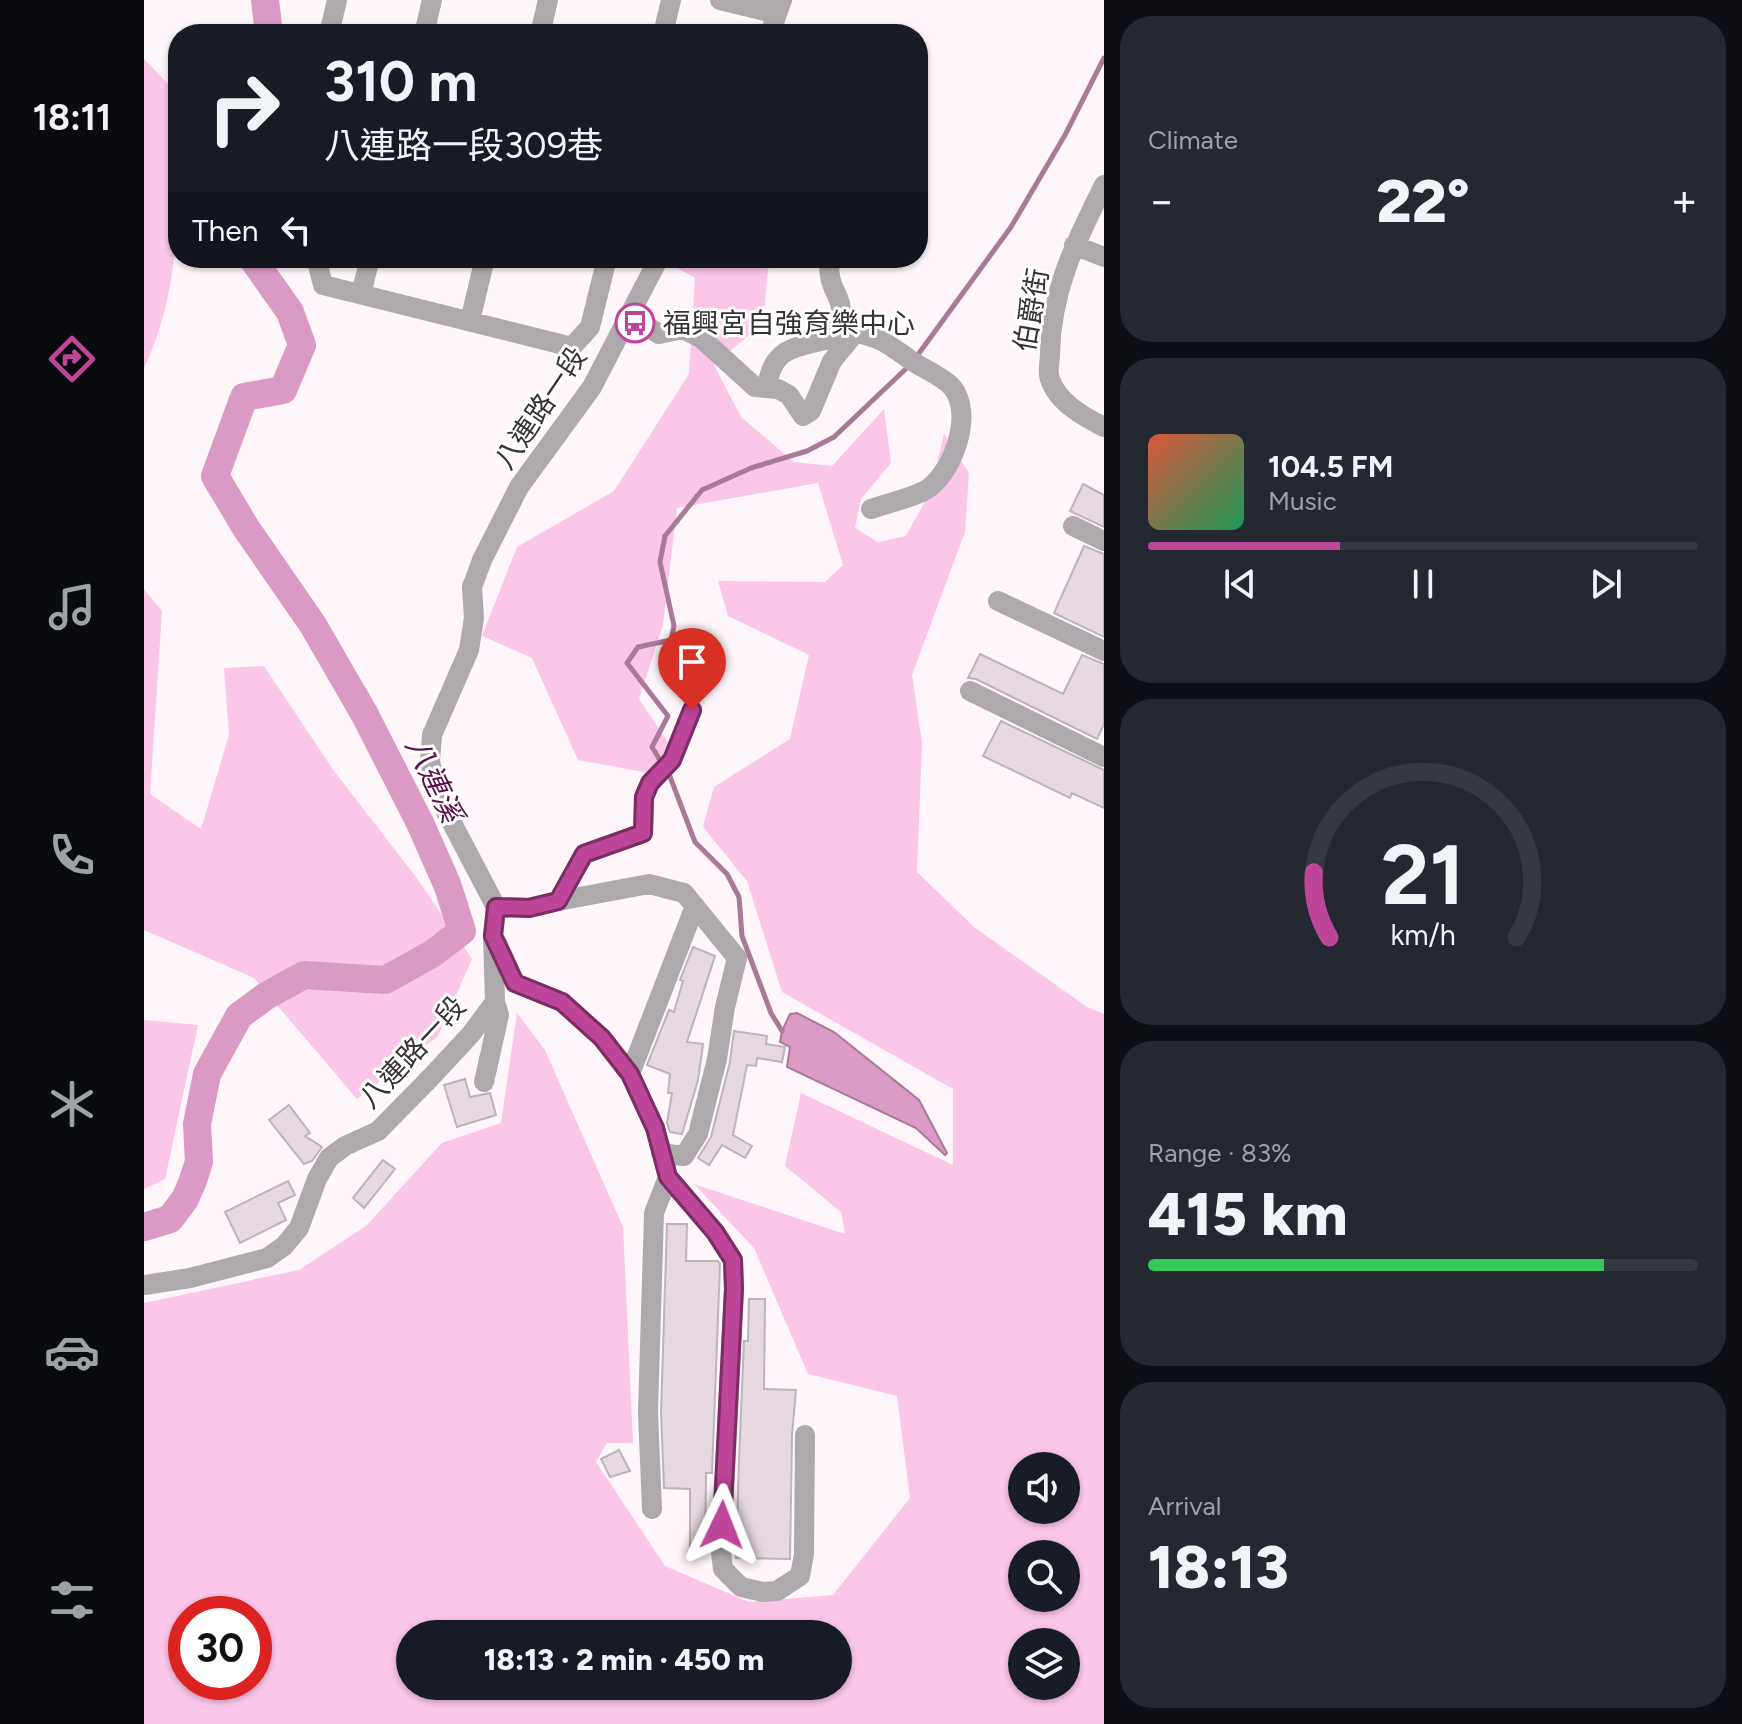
<!DOCTYPE html>
<html lang="en">
<head>
<meta charset="utf-8">
<style>
	body { margin:0; font-family:Figtree,"Noto Sans TC",sans-serif; background:#242831; color:#f1f3f6; height:100vh; display:flex; flex-direction:column; font-size:30px; white-space:nowrap }
	* { box-sizing:border-box; margin:0 }
	p { font-size:26px; color:#9ea1a6 }
	.icon { flex:none; width:44px; height:44px; fill:none; stroke:currentColor; stroke-width:2; stroke-linecap:round; stroke-linejoin:round }
	.map { position:relative; flex:1; overflow:hidden }
	.side { display:flex; flex-direction:column; gap:16px; padding:16px; background:#0d0f14; width:638px }
	.side>* { flex:none }
	.hud { position:absolute; left:24px; top:24px; width:760px; height:244px; border-radius:32px; box-shadow:0 2px 6px #0004; background:#171b24; color:#f1f3f6; overflow:hidden }
	.fabs { position:absolute; left:864px; top:1452px; display:grid; gap:16px }
	.fabs a { display:grid; place-items:center; width:72px; height:72px; border-radius:50%; background:#171b24; box-shadow:0 2px 6px #0004; font-size:40px }
	.speed { position:absolute; left:24px; top:1596px; display:flex; gap:16px; font-size:40px; font-weight:700; text-align:center }
	.speed>* { display:grid; place-content:center; width:104px; height:104px; border-radius:50%; background:#171b24; box-shadow:0 2px 6px #0004; line-height:1 }
	.speed .limit { border:12px solid #d22; background:#fff; color:#111 }
	.pin { position:absolute; display:grid; place-items:center; width:68px; height:68px; color:#fff; margin:-82px -34px; border-radius:50% 50% 50% 0; rotate:-45deg; box-shadow:0 0 8px #0007 }
	.pin .icon { rotate:45deg }
	.me { position:absolute; width:88px; margin:-44px; rotate:2deg; stroke-linejoin:round; filter:drop-shadow(0 0 6px #0008) }
	.turn { display:flex; align-items:center; gap:28px; height:168px; padding:0 24px; font-size:36px }
	.turn .icon { width:104px; height:104px; stroke-width:2.5 }
	.turn b { display:block; font-size:56px; line-height:68px }
	.then { display:flex; align-items:center; height:76px; padding:0 24px; background:#0003; gap:16px; font-size:30px }
	.big { font-size:60px; font-weight:800; line-height:1.1 }
	.side .tile { flex:1; display:flex; flex-direction:column; justify-content:center; gap:12px; min-width:0; padding:0 28px; border-radius:32px; background:#242831 }
	.side .dial { align-items:center; gap:0 }
	.dial svg { height:208px; overflow:visible; fill:none; stroke:#363941; stroke-width:7; stroke-linecap:round; text-anchor:middle }
	.dial text { fill:#f1f3f6; stroke:none }
	.song { display:flex; align-items:center; gap:24px }
	.cover { width:96px; height:96px; border-radius:12px; background:linear-gradient(135deg,hsl(10 70% 55%),hsl(150 70% 35%)) }
	.played { height:8px; border-radius:4px; background:linear-gradient(90deg,#bd459a 35%,#363941 35%) }
	.keys { display:flex; justify-content:space-around; direction:ltr }
	.heat { display:flex; justify-content:space-between; align-items:center; font-size:44px; direction:ltr }
	.charge { height:12px; border-radius:6px; background:linear-gradient(90deg,#34c759 83%,#363941 0) }
	.trip { position:absolute; left:252px; top:1620px; width:456px; height:80px; border-radius:40px; background:#171b24; box-shadow:0 2px 6px #0004; font-weight:800; line-height:80px; text-align:center }
	main { display:flex; flex:1; min-height:0 }
	.tab-bar { display:flex; flex-direction:column; width:144px; justify-content:space-around; align-items:center; background:#090b0e; color:#9ea1a6 }
	.tab-bar .icon { width:56px; height:56px }
	.tab-bar .selected { color:#bd459a }
	.tab-bar b { font-size:36px; color:#f1f3f6 }
	.map>svg:first-child { display:block }
</style>
</head>
<body>
<main>
<nav class="tab-bar">
<b>18:11</b>
<svg class="icon selected" aria-label="directions" viewBox="0 0 24 24"><path d="M12 3l9 9-9 9-9-9zM9 14v-3h6M13 9l2 2-2 2"/></svg>
<svg class="icon" aria-label="music" viewBox="0 0 24 24"><path d="M9 18V5l10-2v13"/><circle cx="6" cy="18" r="3"/><circle cx="16" cy="16" r="3"/></svg>
<svg class="icon" aria-label="phone" viewBox="0 0 24 24"><path d="M5 4h4l2 5-3 2q2 4 5 5l2-3 5 2v4C11 20 4 13 5 4z"/></svg>
<svg class="icon" aria-label="climate" viewBox="0 0 24 24"><path d="M12 3v18M4 7l16 10M4 17L20 7"/></svg>
<svg class="icon" aria-label="car" viewBox="0 0 24 24"><path d="M5 17H2v-5l4-1 3-4h7l3 4 3 1v5h-3M9 17h6M6 11h13"/><circle cx="7" cy="17" r="2"/><circle cx="17" cy="17" r="2"/></svg>
<svg class="icon" aria-label="filters" viewBox="0 0 24 24"><path d="M4 7h16M4 17h16"/><circle cx="9" cy="7" r="2"/><circle cx="15" cy="17" r="2"/></svg>
</nav>
<div class="map">
<svg width="960" height="1724" viewBox="0 0 960 1724">
	<rect width="100%" height="100%" fill="#fef6fa"/>
	<!-- green -->
	<path fill="#fbc6e7" fill-rule="evenodd" d="M0 59 34 94C34 185 41 283 0 368Z
		M528 258 625 259 619 323 570 365 597 417 650 462 688 466 740 409 747 463 717 499 711 528 734 542 762 536 786 492 800 434 825 473 821 532 768 675 778 743 773 872 830 927 943 1007 960 1014V1724H0V1303L155 1270 222 1226 298 1143 357 1123 373 1013 401 1050 479 1227 489 1443H463L452 1462 521 1566 605 1602 689 1595 766 1498 753 1396 664 1374 610 1248 550 1184 701 1234 697 1212 641 1166 657 1093 809 1165V1089L638 992 603 881 559 827 570 787 646 739 665 655 584 616 574 581 681 582 699 565 674 483 533 508 519 625 495 699 527 747 511 774 434 760 388 658 338 636 373 547 470 491 545 374 551 278 526 264ZM878 1466H922V1510H878ZM878 1554H922V1598H878ZM42 1614H110V1682H42ZM266 1634H694V1686H266ZM878 1642H922V1686H878Z
		M0 589 18 611 6 794 57 829 85 735 80 668 120 666 190 771 272 877 328 959 294 1036 213 1099 110 978 0 930Z
		M0 1020 54 1025 21 1179 0 1189Z"/>
	<!-- water -->
	<path fill="#da9ac3" stroke="#a97a98" stroke-width="2" d="M653 1013 690 1032 775 1100 803 1153 801 1155 772 1128 643 1067 646 1047 636 1042 638 1031 646 1014Z"/>
	<g fill="none" stroke-linecap="round" stroke-linejoin="round">
		<!-- stream -->
		<path stroke="#a97a98" stroke-width="5" d="M773 356 867 227 921 135 960 58
			M517 762 508 747 524 716 483 663 494 647 527 640 530 626 516 562 521 536 558 490 607 468 663 451 690 437 767 364
			M525 774 551 842 583 874 595 897 598 936 627 1013 638 1031"/>
		<!-- river -->
		<path stroke="#da9ac3" stroke-width="28" d="M121 0 125 34
			M0 1227 26 1219 41 1199 48 1183 55 1162 53 1124 63 1074 95 1016 122 996 160 975 241 980 288 954 318 931 303 884 276 823 221 715 169 625 102 528 71 476 100 397 139 390 158 345 146 312 108 258"/>
	</g>
	<!-- building -->
	<path fill="#e6d9e1" stroke="#bfb3ba" stroke-width="2" d="M939 484 960 495V527L926 511Z
		M940 546 960 554V637L910 613Z
		M836 654 919 694 938 655 960 664V724L953 739 832 679 824 678Z
		M857 721 960 770V808L928 793 926 798 839 756Z
		M549 947 571 956 543 1042 559 1044 554 1080 538 1134 526 1132 523 1123 528 1093H524L526 1074 503 1065 525 1010 530 1012 539 981 536 980Z
		M590 1031 623 1036 622 1044 641 1047 638 1062 613 1058 612 1066 603 1065 589 1135 608 1146 601 1158 578 1145 565 1165 554 1158 567 1137 586 1062Z
		M321 1079 326 1097 346 1093 352 1115 313 1127 300 1085Z
		M145 1105 166 1133 161 1136 178 1147 168 1161 160 1164 125 1120Z
		M239 1160 251 1169 220 1208 209 1198Z
		M144 1181 151 1195 134 1203 142 1220 96 1243 81 1212Z
		M523 1224H543L542 1261H574L576 1264 568 1473H562L561 1547H546V1489L520 1488 517 1412Z
		M605 1299H621L620 1389 652 1390 648 1435 646 1559 592 1558 595 1461 600 1341H604Z
		M475 1450 486 1471 466 1477 457 1459Z"/>
	<g fill="none" stroke-linecap="round" stroke-linejoin="round">
		<!-- minor -->
		<path stroke="#aea9ac" stroke-width="20" d="M576 0 621 11 625 0
			M185 34 193 0
			M280 34 288 0
			M396 34 404 0
			M519 34 527 0
			M626 34 638 0
			M960 185C932 241 907 290 906 354 906 361 903 372 906 379 913 402 940 417 960 427
			M930 245 960 257
			M172 258 179 285 428 347 446 327 463 258
			M217 294 226 258
			M487 316 515 334 539 329 557 338 611 387 634 389 645 395 659 416 667 411 688 361 711 333C737 336 750 349 771 363 782 370 799 377 808 387 831 414 808 476 780 491 764 499 744 503 727 509
			M326 321 341 258
			M623 388C628 347 650 348 685 339 714 295 680 300 686 258
			M929 526 960 541
			M854 601 960 651
			M826 691 960 757
			M414 901 505 884 540 893 593 958 581 1007 573 1059 554 1134 540 1156 517 1153
			M352 907 385 908 414 901 440 854 499 833 500 797 506 783 528 760 548 710
			M353 943 371 983 418 1002 458 1038 486 1074 511 1128 524 1177 571 1232 589 1260 590 1289 577 1552 579 1569 597 1587 619 1592 633 1591 656 1576 660 1554 661 1435
			M486 1074 551 906
			M340 1082 355 1015 351 1002
			M0 1285 46 1278 123 1258 140 1246 155 1228 173 1179 185 1158 201 1146 234 1131 290 1074 327 1034 351 1002 349 936 352 907 296 800 286 762 288 735 325 650 330 618 328 587 338 560 375 487 448 387 515 258
			M508 1509 504 1412 510 1213 524 1177"/>
	</g>
	<g fill="none" stroke-linecap="round" stroke-linejoin="round">
		<defs>
			<path id="route" d="M548 710 528 760 506 783 500 797 499 833 440 854 414 901 385 908 352 907 349 936 371 983 418 1002 458 1038 486 1074 511 1128 524 1177 571 1232 589 1260 590 1289 578 1525"/>
		</defs>
		<!-- route casing -->
		<use href="#route" stroke="#7b2d64" stroke-width="20"/>
		<!-- route -->
		<use href="#route" stroke="#bd459a" stroke-width="14"/>
	</g>
	<!-- icons -->
	<defs>
		<symbol id="bus-ring" viewBox="-11 -11 22 22"><circle r="9.5" fill="#fff" stroke="#bd459a" stroke-width="1.5"/><path d="M-5-6H5V4H4V6H2V4H-2V6H-4V4H-5ZM-3.5-4V0h7V-4ZM-3.5 1.2v1.5H-2V1.2ZM2 1.2v1.5H3.5V1.2Z" fill="#bd459a"/></symbol>
	</defs>
	<g fill-rule="evenodd">
		<use href="#bus-ring" x="469" y="301" width="44" height="44"/>
	</g>
	<g text-anchor="middle" stroke-width="6" stroke-linejoin="round" paint-order="stroke">
		<!-- street labels -->
		<g font-size="28" fill="#363134" stroke="#fff">
			<text transform="translate(887 310) rotate(-80)" y="10">伯爵街</text>
			<text transform="translate(396 408) rotate(-56)" y="10">八連路一段</text>
			<text transform="translate(268 1052) rotate(-47)" y="10">八連路一段</text>
		</g>
		<!-- poi labels -->
		<g font-size="28" fill="#363134" stroke="#fff" text-anchor="start">
			<text x="519" y="333">福興宮自強育樂中心</text>
		</g>
		<!-- water labels -->
		<g font-size="30" font-style="italic" fill="#5c1149" stroke="#fff">
			<text transform="translate(290 780) rotate(64)" y="10">八連溪</text>
		</g>
	</g>
</svg>
<div class="fabs">
<a><svg class="icon" aria-label="sound" viewBox="0 0 24 24"><path d="M4 9h4l5-4v14l-5-4H4zM17 9q2 3 0 6"/></svg></a>
<a><svg class="icon" aria-label="search" viewBox="0 0 24 24"><circle cx="10" cy="10" r="6"/><path d="M15 15l6 6"/></svg></a>
<a><svg class="icon" aria-label="layers" viewBox="0 0 24 24"><path d="M12 4l9 5-9 5-9-5zM3 14l9 5 9-5"/></svg></a>
</div>
<div class="speed"><div class="limit">30</div></div>
<div class="pin" style="left:548px;top:710px;background:#d93025"><svg class="icon" aria-label="arrive" viewBox="0 0 24 24"><path d="M6 21V4h12l-3 4 3 4H6"/></svg></div>
<svg class="me" style="left:578px;top:1525px" viewBox="-20 -20 40 40"><path d="M0-17L14 15 0 8-14 15z" fill="#bd459a" stroke="#fff" stroke-width="4"/></svg>
<div class="trip">18:13 · 2 min · 450 m</div>
<div class="hud">
<div class="turn"><svg class="icon" aria-label="right" viewBox="0 0 24 24"><path d="M7 20v-9h11M14 6l5 5-5 5"/></svg><div><b>310 m</b>八連路一段309巷</div></div>
<div class="then">Then<svg class="icon" aria-label="left" viewBox="0 0 24 24"><path d="M17 20v-9H6M10 6l-5 5 5 5"/></svg></div>
</div>
</div>
<section class="side">
<div class="tile"><p>Climate</p>
<div class="heat"><a>−</a><b class="big">22°</b><a>+</a></div>
</div>
<div class="tile">
<div class="song"><i class="cover"></i><div><b>104.5 FM</b><p>Music</p></div></div>
<div class="played"></div>
<div class="keys"><svg class="icon" aria-label="previous" viewBox="0 0 24 24"><path d="M18 5L8 12l10 7zM5 5v14"/></svg><svg class="icon" aria-label="pause" viewBox="0 0 24 24"><path d="M8 5v14M16 5v14"/></svg><svg class="icon" aria-label="next" viewBox="0 0 24 24"><path d="M6 5l10 7-10 7zM19 5v14"/></svg></div>
</div>
<div class="tile dial"><svg viewBox="0 0 100 80">
<path d="M14 69A42 42 0 1 1 86 69"/>
<path d="M14 69A42 42 0 0 1 8 44" stroke="#bd459a"/>
<text x="50" y="56" font-size="32" font-weight="700">21</text>
<text x="50" y="72" font-size="11">km/h</text>
</svg></div>
<div class="tile"><p>Range · 83%</p><b class="big">415 km</b><div class="charge"></div></div>
<div class="tile"><p>Arrival</p><b class="big">18:13</b></div>
</section>
</main>
</body>
</html>
